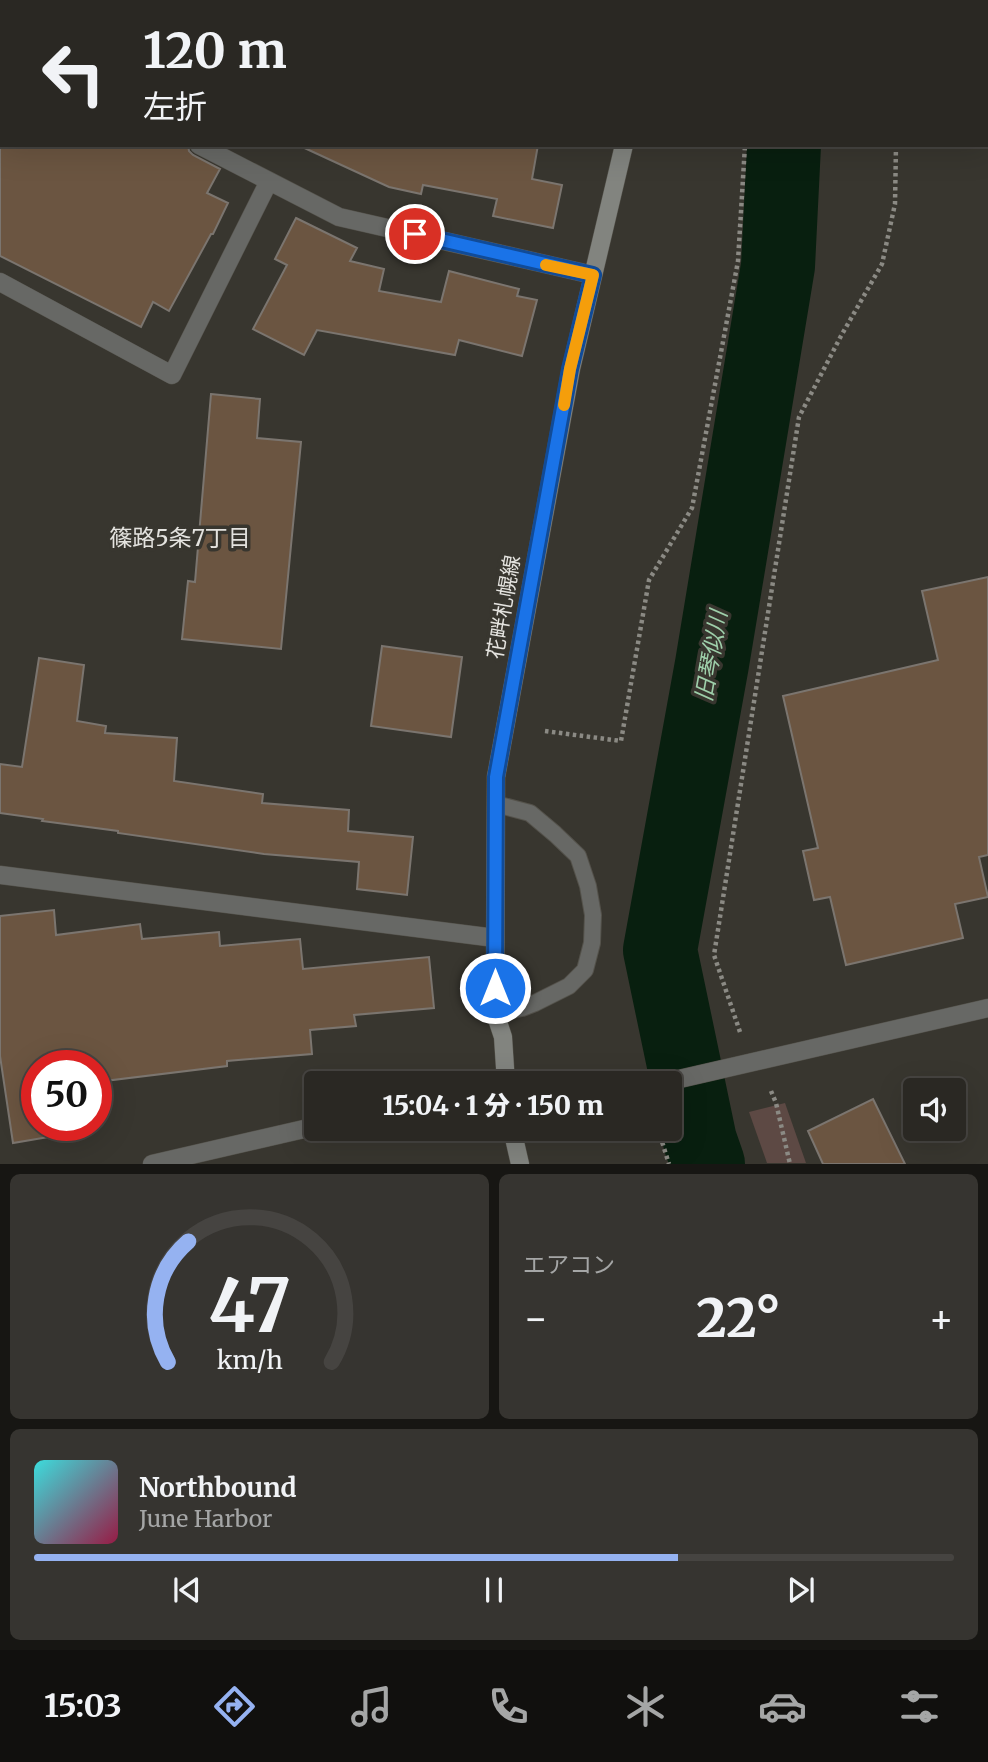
<!DOCTYPE html>
<html lang="ja">
<head>
<meta charset="utf-8">
<style>
	body { margin:0; font-family:Merriweather,"Noto Sans JP",serif; background:#363430; color:#f1f3f6; height:100vh; display:flex; flex-direction:column; font-size:26px; white-space:nowrap }
	* { box-sizing:border-box; margin:0 }
	p { font-size:23px; color:#a5a6a6 }
	.icon { flex:none; width:38px; height:38px; fill:none; stroke:currentColor; stroke-width:2; stroke-linecap:round; stroke-linejoin:round }
	.map { position:relative; height:1164px; overflow:hidden }
	.details { display:flex; flex-direction:column; gap:10px; padding:10px; background:#171613; flex:1 }
	.details>* { flex:none }
	.top-card { position:absolute; left:0px; top:0px; width:989px; height:147px; box-shadow:0 7px 28px #0002,0 0 0 2px #464441; background:#2a2823; color:#f1f3f6; overflow:hidden }
	.tools { position:absolute; left:903px; top:1078px; display:grid; gap:14px }
	.tools a { display:grid; place-items:center; width:63px; height:63px; border-radius:7px; background:#2a2823; box-shadow:0 7px 28px #0002,0 0 0 2px #464441; font-size:35px }
	.speed { position:absolute; left:21px; top:1050px; display:flex; gap:14px; font-size:35px; font-weight:700; text-align:center }
	.speed>* { display:grid; place-content:center; width:91px; height:91px; border-radius:50%; background:#2a2823; box-shadow:0 7px 28px #0002,0 0 0 2px #464441; line-height:1 }
	.speed .limit { border:10px solid #d22; background:#fff; color:#111 }
	.pin { position:absolute; display:grid; place-items:center; width:60px; height:60px; color:#fff; margin:-30px; border:4px solid #fff; border-radius:50%; box-shadow:0 2px 7px #0007 }
	.me { position:absolute; width:77px; margin:-38px; rotate:0deg; stroke-linejoin:round; filter:drop-shadow(0 0 5px #0008) }
	.turn { display:flex; align-items:center; gap:24px; height:147px; padding:0 28px; font-size:32px }
	.turn .icon { width:91px; height:91px; stroke-width:2.5 }
	.turn b { display:block; font-size:49px; line-height:60px }
	.big { font-size:52px; font-weight:800; line-height:1.1 }
	.details .tile { flex:1; display:flex; flex-direction:column; justify-content:center; gap:10px; min-width:0; padding:0 24px; border-radius:10px; background:#363430 }
	.details .dial { align-items:center; gap:0 }
	.dial svg { height:182px; overflow:visible; fill:none; stroke:#464441; stroke-width:7; stroke-linecap:round; text-anchor:middle }
	.dial text { fill:#f1f3f6; stroke:none }
	.song { display:flex; align-items:center; gap:21px }
	.cover { width:84px; height:84px; border-radius:10px; background:linear-gradient(135deg,hsl(180 70% 55%),hsl(340 70% 35%)) }
	.played { height:7px; border-radius:4px; background:linear-gradient(90deg,#95b2f1 70%,#464441 70%) }
	.keys { display:flex; justify-content:space-around; direction:ltr }
	.heat { display:flex; justify-content:space-between; align-items:center; font-size:38px; direction:ltr }
	.details .tiles { flex:1; display:grid; gap:10px; grid-template-columns:1fr 1fr }
	.tile:last-child { grid-column:span 2 }
	.trip { position:absolute; left:304px; top:1071px; width:378px; height:70px; border-radius:7px; background:#2a2823; box-shadow:0 7px 28px #0002,0 0 0 2px #464441; font-weight:800; line-height:70px; text-align:center }
	.menu { display:flex; height:112px; justify-content:space-around; align-items:center; background:#11100e; color:#a5a6a6 }
	.menu .icon { width:49px; height:49px }
	.menu .selected { color:#95b2f1 }
	.menu b { font-size:32px; color:#f1f3f6 }
	.map>svg:first-child { display:block }
</style>
</head>
<body>
<div class="map">
<svg width="988" height="1164" viewBox="0 0 988 1164">
	<rect width="100%" height="100%" fill="#38362f"/>
	<!-- green -->
	<path fill="#5d4944" d="M785 1103 806 1163H767L749 1112Z"/>
	<g fill="none" stroke-linecap="round" stroke-linejoin="round">
		<!-- river -->
		<path stroke="#081f0f" stroke-width="74" d="M778 2V0
			M708 1164 700 1141 660 950 712 664 778 266 784 145"/>
	</g>
	<!-- building -->
	<path fill="#6b5541" stroke="#7b756f" stroke-width="2" d="M0 145H188L189 151 193 155 220 169 207 193 228 203 213 234H211L169 311 153 302 141 327 0 256Z
		M298 145H538L532 179 562 185 553 228 493 216 497 199 423 185 421 194 389 187Z
		M296 218 357 248 350 261 384 269 379 291 441 302 449 271 519 289 517 296 537 300 522 356 459 340 455 355 317 330 304 355 253 329 287 265 275 259Z
		M211 394 260 399 257 438 301 442 281 649 182 639 188 581 195 582Z
		M988 577V855L979 857 988 897 955 904 963 938 846 965 830 897 814 900 803 851 818 848 783 696 938 660 922 591Z
		M382 646 462 657 451 737 371 726Z
		M39 658 84 665 77 721 106 726 105 733 177 738 174 781 263 794 262 803 349 810 348 831 413 837 407 895 357 889 359 862 264 854 118 833V831L42 821 43 819 0 813V764L22 767Z
		M54 910 56 935 140 924 142 939 219 932 220 946 300 939 303 969 429 957 434 1008 354 1015 356 1026 310 1030 312 1054 227 1061V1066L96 1082V1066H37V1125H77L78 1132 13 1143 0 1056V916Z
		M873 1099 905 1164H823L808 1131Z"/>
	<g fill="none" stroke-linecap="round" stroke-linejoin="round">
		<defs>
			<path id="lane" d="M495 1013 522 1008 535 1003 569 986 585 970 592 943 593 915 588 886 578 856 555 834 530 813 496 804"/>
			<path id="street" d="M481 0 490 2
				M0 44H2
				M199 145 339 217 593 275
				M0 282 172 375 269 181
				M0 875 495 938
				M662 1083 988 1008
				M152 1164 317 1126"/>
			<path id="secondary" d="M664 2 665 0
				M506 1083 503 1037 495 1013 496 777 571 369 624 145
				M512 1129 520 1164"/>
		</defs>
		<!-- lane casing -->
		<use href="#lane" stroke="#54524b" stroke-width="18"/>
		<!-- street casing -->
		<use href="#street" stroke="#54524b" stroke-width="19"/>
		<!-- secondary casing -->
		<use href="#secondary" stroke="#54524b" stroke-width="19"/>
		<!-- path -->
		<path stroke="#8b8a84" stroke-width="4.5" stroke-dasharray="3.5 3.5" stroke-linecap="butt" d="M739 0V2
			M833 0V2
			M545 731 621 741 649 580 692 508 738 261 745 145
			M740 1032 714 955 799 417 841 336 882 264 895 204 896 145
			M771 1091 776 1103 790 1164
			M658 1129 669 1164"/>
		<!-- lane -->
		<use href="#lane" stroke="#676865" stroke-width="16"/>
		<!-- street -->
		<use href="#street" stroke="#676865" stroke-width="18"/>
		<!-- secondary -->
		<use href="#secondary" stroke="#82847f" stroke-width="18"/>
	</g>
	<g fill="none" stroke-linecap="round" stroke-linejoin="round">
		<defs>
			<path id="route" d="M415 234 593 275 570 369 496 777 495 988"/>
		</defs>
		<!-- route casing -->
		<use href="#route" stroke="#114b97" stroke-width="18"/>
		<!-- route -->
		<use href="#route" stroke="#1a73e8" stroke-width="12"/>
		<!-- slow -->
		<path stroke="#f59e0b" stroke-width="12" d="M546 265 593 275 570 369 564 405"/>
	</g>
	<g text-anchor="middle" stroke-width="7" stroke-linejoin="round" paint-order="stroke">
		<!-- street labels -->
		<g font-size="21" fill="#e4e3df" stroke="#38362f">
			<text transform="translate(504 607) rotate(-80)" y="7">花畔札幌線</text>
		</g>
		<!-- neighbourhood labels -->
		<g font-size="23" fill="#e4e3df" stroke="#38362f">
			<text x="180" y="546">篠路5条7丁目</text>
		</g>
		<!-- water labels -->
		<g font-size="23" font-style="italic" fill="#9ecfaa" stroke="#38362f">
			<text transform="translate(711 656) rotate(-80)" y="8">旧琴似川</text>
		</g>
	</g>
</svg>
<div class="tools">
<a><svg class="icon" aria-label="sound" viewBox="0 0 24 24"><path d="M4 9h4l5-4v14l-5-4H4zM17 9q2 3 0 6"/></svg></a>
</div>
<div class="speed"><div class="limit">50</div></div>
<div class="pin" style="left:415px;top:234px;background:#d93025"><svg class="icon" aria-label="arrive" viewBox="0 0 24 24"><path d="M6 21V4h12l-3 4 3 4H6"/></svg></div>
<svg class="me" style="left:495px;top:988px" viewBox="-20 -20 40 40"><circle r="17" fill="#1a73e8" stroke="#fff" stroke-width="3"/><path d="M0-11L8 9 0 5-8 9z" fill="#fff"/></svg>
<div class="trip">15:04 · 1 分 · 150 m</div>
<div class="top-card">
<div class="turn"><svg class="icon" aria-label="left" viewBox="0 0 24 24"><path d="M17 20v-9H6M10 6l-5 5 5 5"/></svg><div><b>120 m</b>左折</div></div>
</div>
</div>
<section class="details">
<div class="tiles">
<div class="tile dial"><svg viewBox="0 0 100 80">
<path d="M14 69A42 42 0 1 1 86 69"/>
<path d="M14 69A42 42 0 0 1 23 16" stroke="#95b2f1"/>
<text x="50" y="56" font-size="32" font-weight="700">47</text>
<text x="50" y="72" font-size="11">km/h</text>
</svg></div>
<div class="tile"><p>エアコン</p>
<div class="heat"><a>−</a><b class="big">22°</b><a>+</a></div>
</div>
<div class="tile">
<div class="song"><i class="cover"></i><div><b>Northbound</b><p>June Harbor</p></div></div>
<div class="played"></div>
<div class="keys"><svg class="icon" aria-label="previous" viewBox="0 0 24 24"><path d="M18 5L8 12l10 7zM5 5v14"/></svg><svg class="icon" aria-label="pause" viewBox="0 0 24 24"><path d="M8 5v14M16 5v14"/></svg><svg class="icon" aria-label="next" viewBox="0 0 24 24"><path d="M6 5l10 7-10 7zM19 5v14"/></svg></div>
</div>
</div>
</section>
<nav class="menu">
<b>15:03</b>
<svg class="icon selected" aria-label="directions" viewBox="0 0 24 24"><path d="M12 3l9 9-9 9-9-9zM9 14v-3h6M13 9l2 2-2 2"/></svg>
<svg class="icon" aria-label="music" viewBox="0 0 24 24"><path d="M9 18V5l10-2v13"/><circle cx="6" cy="18" r="3"/><circle cx="16" cy="16" r="3"/></svg>
<svg class="icon" aria-label="phone" viewBox="0 0 24 24"><path d="M5 4h4l2 5-3 2q2 4 5 5l2-3 5 2v4C11 20 4 13 5 4z"/></svg>
<svg class="icon" aria-label="climate" viewBox="0 0 24 24"><path d="M12 3v18M4 7l16 10M4 17L20 7"/></svg>
<svg class="icon" aria-label="car" viewBox="0 0 24 24"><path d="M5 17H2v-5l4-1 3-4h7l3 4 3 1v5h-3M9 17h6M6 11h13"/><circle cx="7" cy="17" r="2"/><circle cx="17" cy="17" r="2"/></svg>
<svg class="icon" aria-label="filters" viewBox="0 0 24 24"><path d="M4 7h16M4 17h16"/><circle cx="9" cy="7" r="2"/><circle cx="15" cy="17" r="2"/></svg>
</nav>
</body>
</html>
